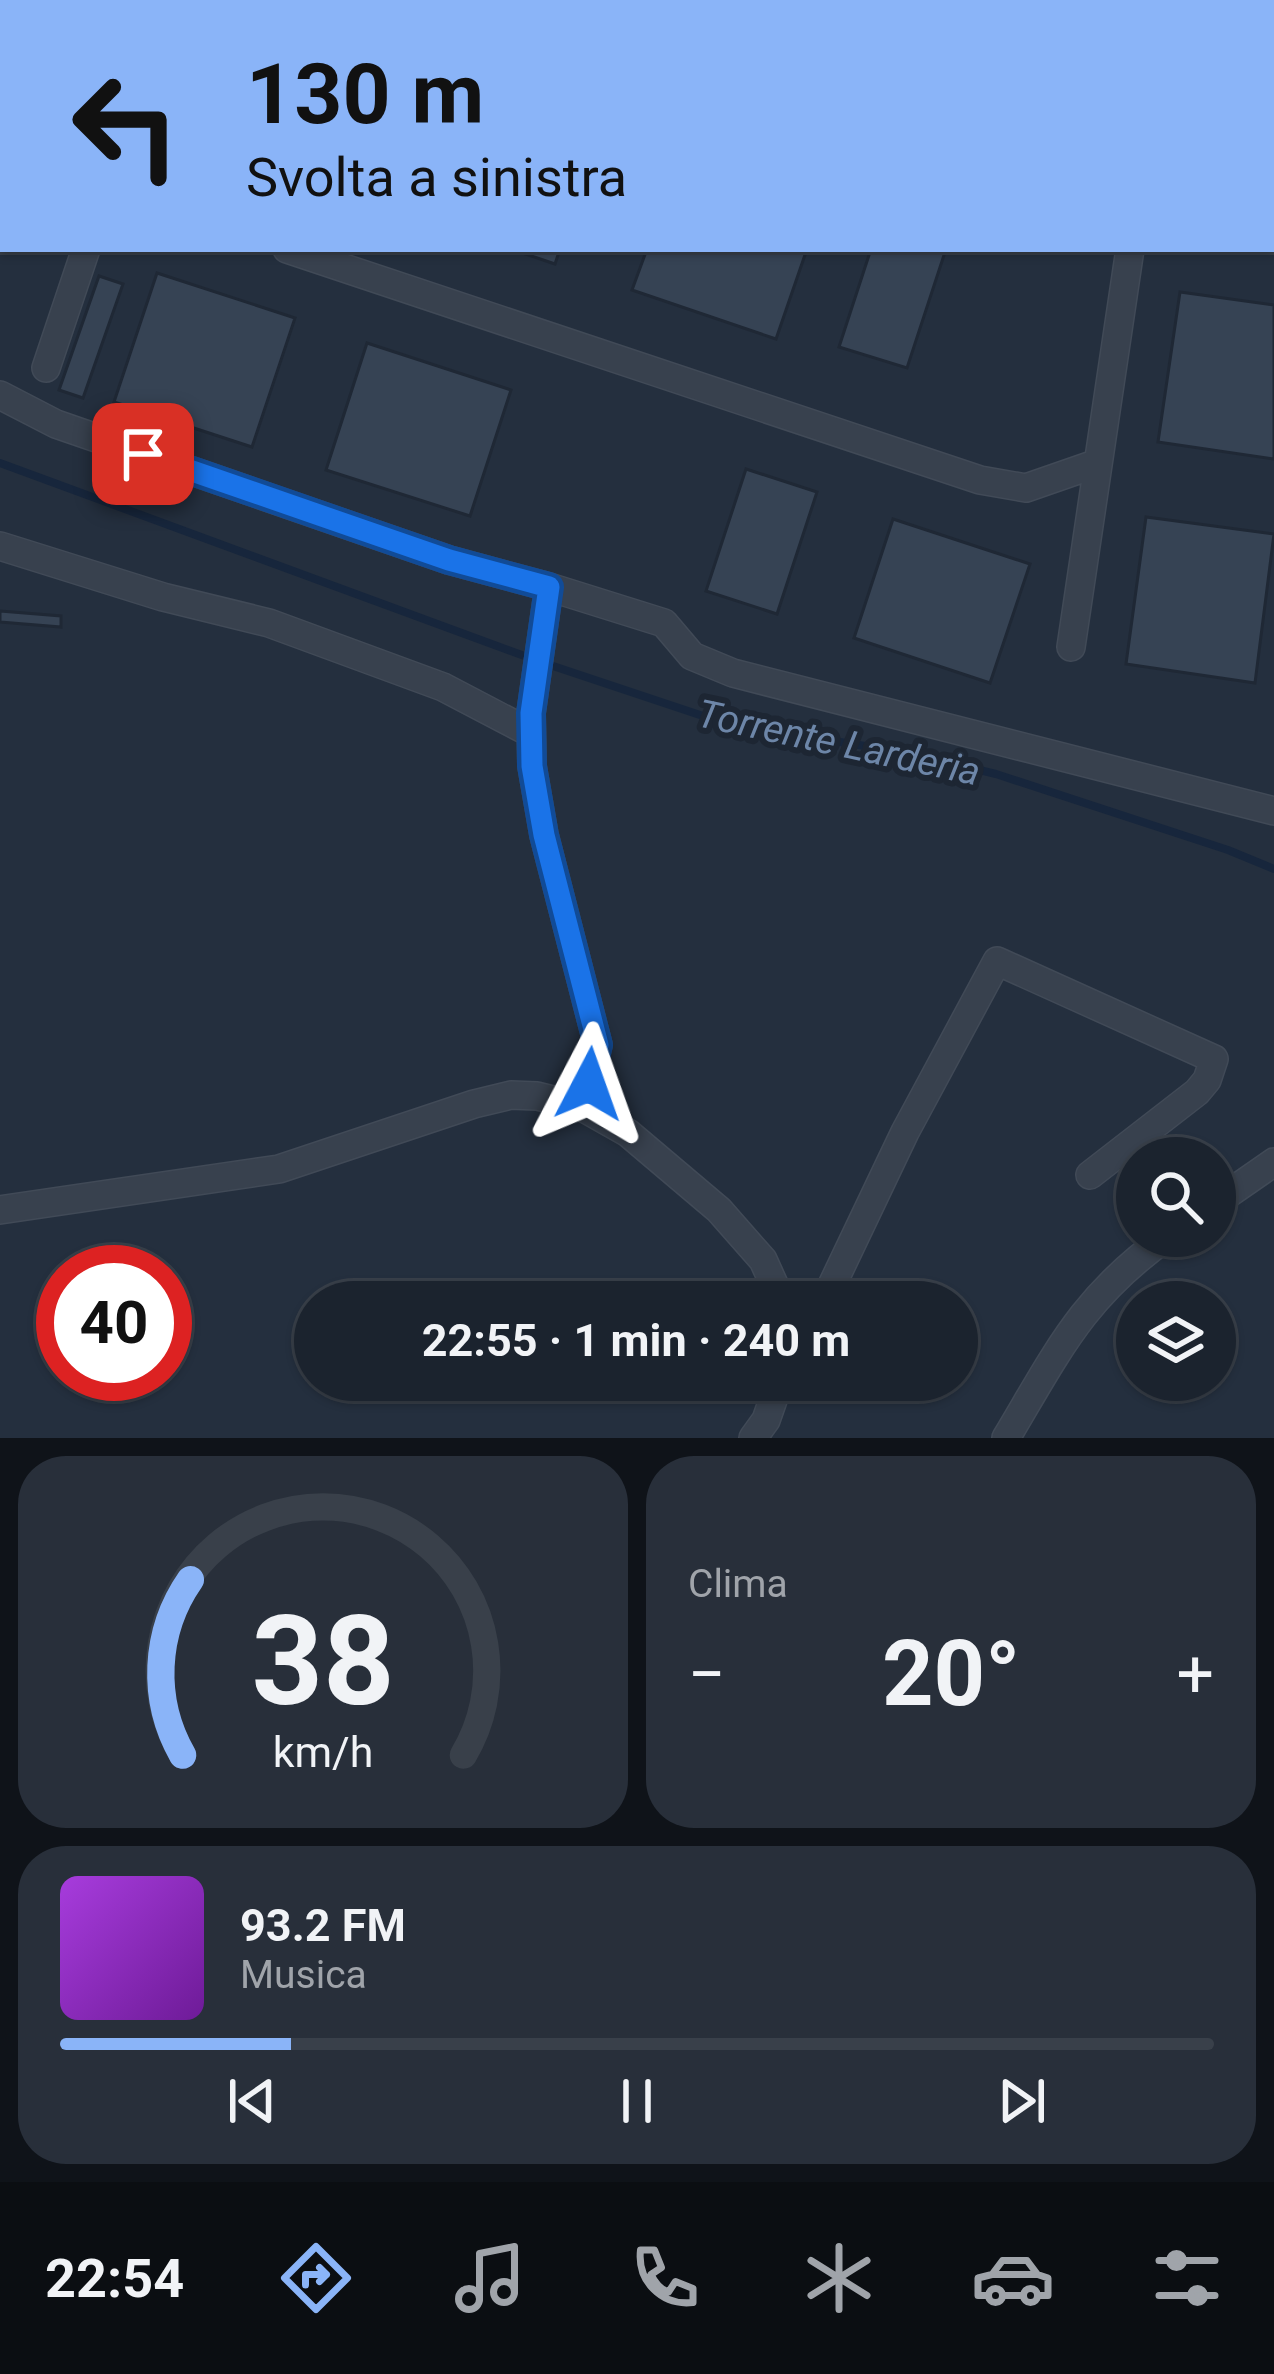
<!DOCTYPE html>
<html lang="it">
<head>
<meta charset="utf-8">
<style>
	body { margin:0; font-family:Roboto,sans-serif; background:#282f3a; color:#f1f3f6; height:100vh; display:flex; flex-direction:column; font-size:45px; white-space:nowrap }
	* { box-sizing:border-box; margin:0 }
	p { font-size:39px; color:#a0a4aa }
	.icon { flex:none; width:66px; height:66px; fill:none; stroke:currentColor; stroke-width:2; stroke-linecap:round; stroke-linejoin:round }
	.map { position:relative; height:1438px; overflow:hidden }
	.sheet { display:flex; flex-direction:column; gap:18px; padding:18px; background:#0f1319; flex:1 }
	.sheet>* { flex:none }
	.banner { position:absolute; left:0px; top:0px; width:1275px; height:252px; box-shadow:0 3px 9px #0004,0 0 0 3px #39404a; background:#8ab4f8; color:#111; overflow:hidden }
	.controls { position:absolute; left:1116px; top:1137px; display:grid; gap:24px }
	.controls a { display:grid; place-items:center; width:120px; height:120px; border-radius:50%; background:#1b232e; box-shadow:0 3px 9px #0004,0 0 0 3px #39404a; font-size:60px }
	.speed { position:absolute; left:36px; top:1245px; display:flex; gap:24px; font-size:60px; font-weight:700; text-align:center }
	.speed>* { display:grid; place-content:center; width:156px; height:156px; border-radius:50%; background:#1b232e; box-shadow:0 3px 9px #0004,0 0 0 3px #39404a; line-height:1 }
	.speed .limit { border:18px solid #d22; background:#fff; color:#111 }
	.pin { position:absolute; display:grid; place-items:center; width:102px; height:102px; color:#fff; margin:-51px; border-radius:24px; box-shadow:0 6px 18px #0006 }
	.me { position:absolute; width:132px; margin:-66px; rotate:4deg; stroke-linejoin:round; filter:drop-shadow(0 0 9px #0008) }
	.turn { display:flex; align-items:center; gap:42px; height:252px; padding:0 48px; font-size:54px }
	.turn .icon { width:156px; height:156px; stroke-width:2.5 }
	.turn b { display:block; font-size:84px; line-height:102px }
	.big { font-size:90px; font-weight:700; line-height:1.1 }
	.sheet .widget { flex:1; display:flex; flex-direction:column; justify-content:center; gap:18px; min-width:0; padding:0 42px; border-radius:48px; background:#282f3a }
	.sheet .dial { align-items:center; gap:0 }
	.dial svg { height:312px; overflow:visible; fill:none; stroke:#39404a; stroke-width:7; stroke-linecap:round; text-anchor:middle }
	.dial text { fill:#f1f3f6; stroke:none }
	.song { display:flex; align-items:center; gap:36px }
	.cover { width:144px; height:144px; border-radius:18px; background:linear-gradient(135deg,hsl(280 70% 55%),hsl(280 70% 35%)) }
	.played { height:12px; border-radius:6px; background:linear-gradient(90deg,#8ab4f8 20%,#39404a 20%) }
	.keys { display:flex; justify-content:space-around; direction:ltr }
	.heat { display:flex; justify-content:space-between; align-items:center; font-size:66px; direction:ltr }
	.sheet .tiles { flex:1; display:grid; gap:18px; grid-template-columns:1fr 1fr }
	.widget:last-child { grid-column:span 2 }
	.trip { position:absolute; left:294px; top:1281px; width:684px; height:120px; border-radius:60px; background:#1b232e; box-shadow:0 3px 9px #0004,0 0 0 3px #39404a; font-weight:700; line-height:120px; text-align:center }
	.dock { display:flex; height:192px; justify-content:space-around; align-items:center; background:#0b0e12; color:#a0a4aa }
	.dock .icon { width:84px; height:84px }
	.dock .active { color:#8ab4f8 }
	.dock b { font-size:54px; color:#f1f3f6 }
	.map>svg:first-child { display:block }
</style>
</head>
<body>
<div class="map">
<svg width="1274" height="1438" viewBox="0 0 1274 1438">
	<rect width="100%" height="100%" fill="#242f3e"/>
	<g fill="none" stroke-linecap="round" stroke-linejoin="round">
		<!-- stream -->
		<path stroke="#17263c" stroke-width="8" d="M0 463 530 658
			M544 663 727 724 909 753 996 774 1228 850 1274 869"/>
	</g>
	<!-- building -->
	<path fill="#364354" stroke="#1f2835" stroke-width="3" d="M511 249H560L555 264Z
		M647 249H807L776 339 632 290Z
		M871 249H946L907 368 839 347Z
		M157 273 295 318 252 447 114 402Z
		M99 276 123 284 83 398 59 390Z
		M1180 292 1274 305V459L1158 442Z
		M367 343 511 390 470 516 326 470Z
		M746 469 817 492 777 614 706 591Z
		M1146 517 1274 534 1255 683 1126 664Z
		M893 519 1030 564 990 683 854 638Z
		M0 611 61 616V627L0 622Z"/>
	<g fill="none" stroke-linecap="round" stroke-linejoin="round">
		<defs>
			<path id="minor" d="M1166 3V0
				M287 249 980 480 1026 488 1098 463
				M46 368 86 249
				M0 395 56 424 449 560 549 587
				M0 546 163 597 269 623 443 687 529 732
				M1071 647 1130 249
				M582 1107 598 1045 544 835 532 766 531 713 549 587 664 623 692 656 733 673 1274 811
				M1215 1203 1274 1162
				M0 1210 279 1169 474 1104 511 1095 537 1096 582 1107 628 1133 719 1210 763 1260 782 1302
				M824 1302 905 1132 997 961 1214 1059 1207 1080 1197 1092 1090 1175
				M753 1438 766 1420 780 1380
				M1006 1438C1058 1351 1083 1296 1168 1236"/>
		</defs>
		<!-- minor casing -->
		<use href="#minor" stroke="#414a57" stroke-width="30"/>
		<!-- minor -->
		<use href="#minor" stroke="#38414e" stroke-width="27"/>
	</g>
	<g fill="none" stroke-linecap="round" stroke-linejoin="round">
		<defs>
			<path id="route" d="M143 454 449 560 549 587 531 713 532 766 544 835 598 1045 589 1084"/>
		</defs>
		<!-- route casing -->
		<use href="#route" stroke="#114b97" stroke-width="30"/>
		<!-- route -->
		<use href="#route" stroke="#1a73e8" stroke-width="21"/>
	</g>
	<g text-anchor="middle" stroke-width="12" stroke-linejoin="round" paint-order="stroke">
		<!-- water labels -->
		<g font-size="39" font-style="italic" fill="#6d86a8" stroke="#1d2633">
			<text transform="translate(839 742) rotate(12)" y="14">Torrente Larderia</text>
		</g>
	</g>
</svg>
<div class="controls">
<a><svg class="icon" aria-label="search" viewBox="0 0 24 24"><circle cx="10" cy="10" r="6"/><path d="M15 15l6 6"/></svg></a>
<a><svg class="icon" aria-label="layers" viewBox="0 0 24 24"><path d="M12 4l9 5-9 5-9-5zM3 14l9 5 9-5"/></svg></a>
</div>
<div class="speed"><div class="limit">40</div></div>
<div class="pin" style="left:143px;top:454px;background:#d93025"><svg class="icon" aria-label="arrive" viewBox="0 0 24 24"><path d="M6 21V4h12l-3 4 3 4H6"/></svg></div>
<svg class="me" style="left:589px;top:1084px" viewBox="-20 -20 40 40"><path d="M0-17L14 15 0 8-14 15z" fill="#1a73e8" stroke="#fff" stroke-width="4"/></svg>
<div class="trip">22:55 · 1 min · 240 m</div>
<div class="banner">
<div class="turn"><svg class="icon" aria-label="left" viewBox="0 0 24 24"><path d="M17 20v-9H6M10 6l-5 5 5 5"/></svg><div><b>130 m</b>Svolta a sinistra</div></div>
</div>
</div>
<section class="sheet">
<div class="tiles">
<div class="widget dial"><svg viewBox="0 0 100 80">
<path d="M14 69A42 42 0 1 1 86 69"/>
<path d="M14 69A42 42 0 0 1 16 24" stroke="#8ab4f8"/>
<text x="50" y="56" font-size="32" font-weight="700">38</text>
<text x="50" y="72" font-size="11">km/h</text>
</svg></div>
<div class="widget"><p>Clima</p>
<div class="heat"><a>−</a><b class="big">20°</b><a>+</a></div>
</div>
<div class="widget">
<div class="song"><i class="cover"></i><div><b>93.2 FM</b><p>Musica</p></div></div>
<div class="played"></div>
<div class="keys"><svg class="icon" aria-label="previous" viewBox="0 0 24 24"><path d="M18 5L8 12l10 7zM5 5v14"/></svg><svg class="icon" aria-label="pause" viewBox="0 0 24 24"><path d="M8 5v14M16 5v14"/></svg><svg class="icon" aria-label="next" viewBox="0 0 24 24"><path d="M6 5l10 7-10 7zM19 5v14"/></svg></div>
</div>
</div>
</section>
<nav class="dock">
<b>22:54</b>
<svg class="icon active" aria-label="directions" viewBox="0 0 24 24"><path d="M12 3l9 9-9 9-9-9zM9 14v-3h6M13 9l2 2-2 2"/></svg>
<svg class="icon" aria-label="music" viewBox="0 0 24 24"><path d="M9 18V5l10-2v13"/><circle cx="6" cy="18" r="3"/><circle cx="16" cy="16" r="3"/></svg>
<svg class="icon" aria-label="phone" viewBox="0 0 24 24"><path d="M5 4h4l2 5-3 2q2 4 5 5l2-3 5 2v4C11 20 4 13 5 4z"/></svg>
<svg class="icon" aria-label="climate" viewBox="0 0 24 24"><path d="M12 3v18M4 7l16 10M4 17L20 7"/></svg>
<svg class="icon" aria-label="car" viewBox="0 0 24 24"><path d="M5 17H2v-5l4-1 3-4h7l3 4 3 1v5h-3M9 17h6M6 11h13"/><circle cx="7" cy="17" r="2"/><circle cx="17" cy="17" r="2"/></svg>
<svg class="icon" aria-label="filters" viewBox="0 0 24 24"><path d="M4 7h16M4 17h16"/><circle cx="9" cy="7" r="2"/><circle cx="15" cy="17" r="2"/></svg>
</nav>
</body>
</html>
